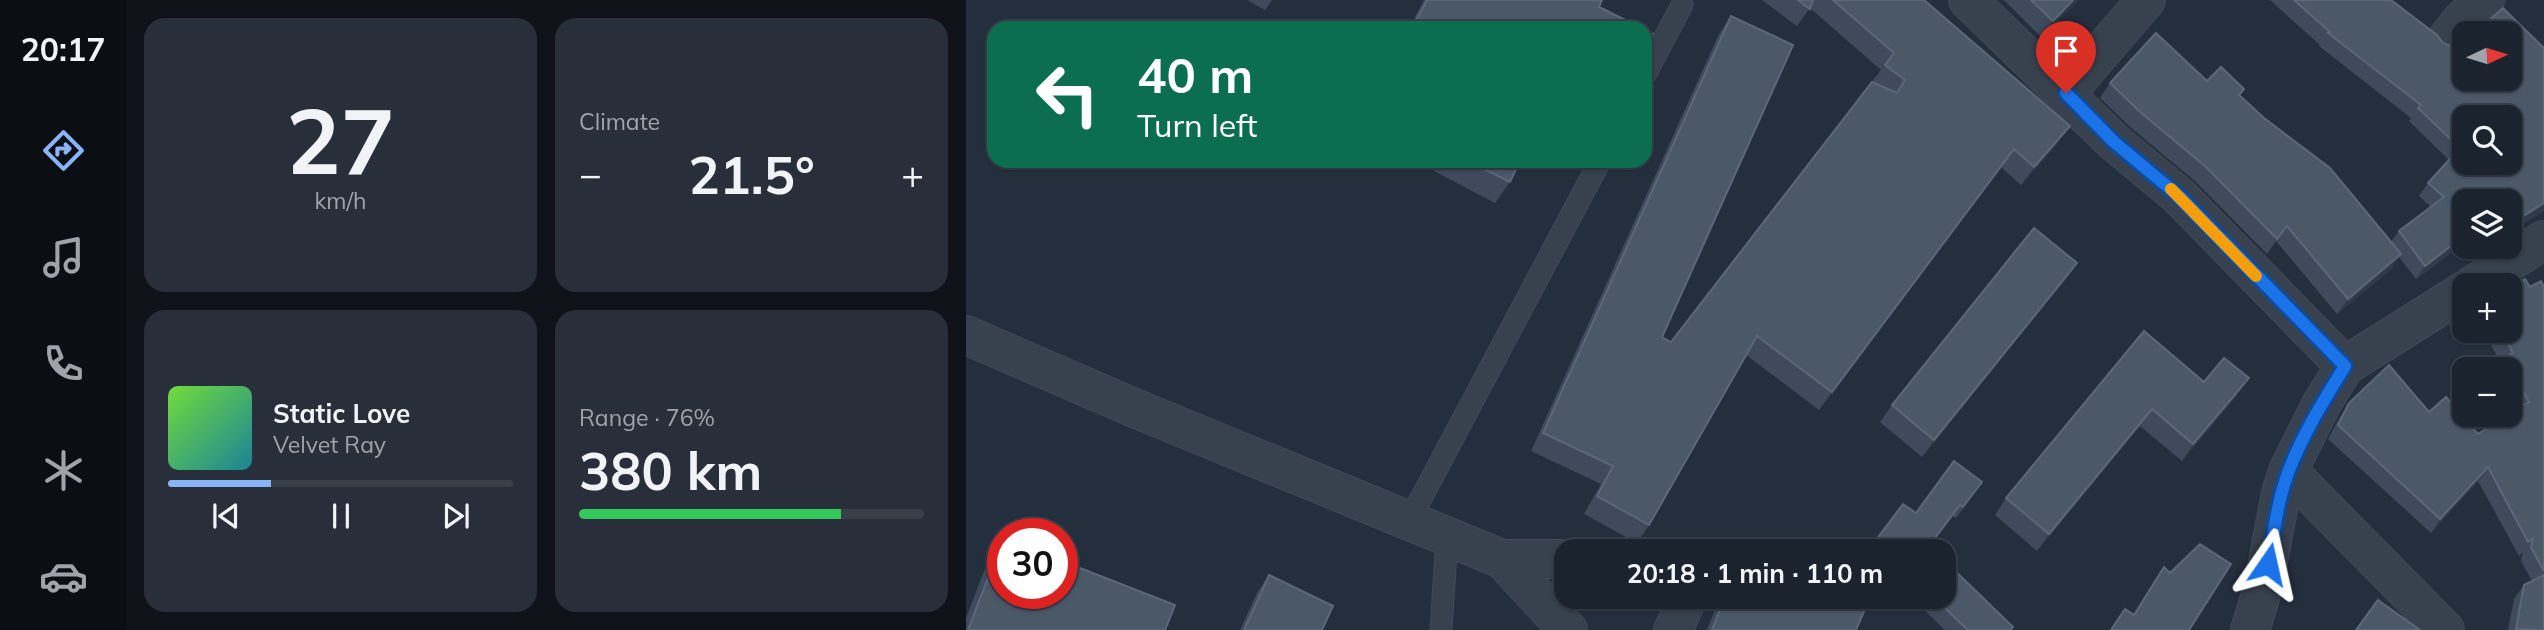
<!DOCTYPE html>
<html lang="en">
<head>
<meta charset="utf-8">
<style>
	body { margin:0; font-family:Mulish,sans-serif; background:#282f3a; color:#f1f3f6; height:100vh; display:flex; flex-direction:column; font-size:26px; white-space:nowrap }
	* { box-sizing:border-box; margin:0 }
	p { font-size:23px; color:#a0a4aa }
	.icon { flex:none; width:38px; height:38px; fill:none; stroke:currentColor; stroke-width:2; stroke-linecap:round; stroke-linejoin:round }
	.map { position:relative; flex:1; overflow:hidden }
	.sheet { display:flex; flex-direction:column; gap:18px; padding:18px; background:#0f1319; width:840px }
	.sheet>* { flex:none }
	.top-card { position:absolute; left:21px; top:21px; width:665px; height:147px; border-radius:21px; box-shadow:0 2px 5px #0004,0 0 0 2px #39404a; background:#0b6e4f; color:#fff; overflow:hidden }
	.needle { width:46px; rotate:86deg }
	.controls { position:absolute; left:1486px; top:21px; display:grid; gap:14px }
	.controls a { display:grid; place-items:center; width:70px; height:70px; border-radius:14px; background:#1b232e; box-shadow:0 2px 5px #0004,0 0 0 2px #39404a; font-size:35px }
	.speed { position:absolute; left:21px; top:518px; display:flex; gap:14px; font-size:35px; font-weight:700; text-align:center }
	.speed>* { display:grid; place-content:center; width:91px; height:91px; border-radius:50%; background:#1b232e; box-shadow:0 2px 5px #0004,0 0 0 2px #39404a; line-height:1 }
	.speed .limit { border:10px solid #d22; background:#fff; color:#111 }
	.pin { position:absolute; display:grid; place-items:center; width:60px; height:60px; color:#fff; margin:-72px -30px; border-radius:50% 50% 50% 0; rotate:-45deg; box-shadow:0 0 7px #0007 }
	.pin .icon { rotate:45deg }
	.me { position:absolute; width:77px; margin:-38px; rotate:11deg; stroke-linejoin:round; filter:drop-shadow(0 0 5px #0008) }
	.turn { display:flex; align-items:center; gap:24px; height:147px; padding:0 35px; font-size:32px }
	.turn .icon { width:91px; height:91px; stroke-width:2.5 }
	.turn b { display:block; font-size:49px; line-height:60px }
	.big { font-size:52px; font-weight:700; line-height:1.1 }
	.sheet .widget { flex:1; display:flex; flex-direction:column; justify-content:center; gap:10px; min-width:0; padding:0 24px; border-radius:21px; background:#282f3a }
	.sheet .dial { align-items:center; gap:0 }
	.dial b { font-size:91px; line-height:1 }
	.song { display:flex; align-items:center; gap:21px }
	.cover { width:84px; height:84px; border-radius:10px; background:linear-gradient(135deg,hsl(100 70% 55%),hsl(190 70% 35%)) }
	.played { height:7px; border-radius:4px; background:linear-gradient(90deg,#8ab4f8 30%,#39404a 30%) }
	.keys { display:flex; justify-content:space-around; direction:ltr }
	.heat { display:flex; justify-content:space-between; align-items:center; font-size:38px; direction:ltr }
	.charge { height:10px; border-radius:5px; background:linear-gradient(90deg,#34c759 76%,#39404a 0) }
	.sheet .tiles { flex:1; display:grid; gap:18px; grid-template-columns:repeat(2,1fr) }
	.trip { position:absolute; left:588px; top:539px; width:402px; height:70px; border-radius:21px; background:#1b232e; box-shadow:0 2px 5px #0004,0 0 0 2px #39404a; font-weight:700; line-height:70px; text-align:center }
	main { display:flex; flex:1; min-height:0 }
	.tabs { display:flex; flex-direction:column; width:126px; justify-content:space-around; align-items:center; background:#0b0e12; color:#a0a4aa }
	.tabs .icon { width:49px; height:49px }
	.tabs .selected { color:#8ab4f8 }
	.tabs b { font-size:32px; color:#f1f3f6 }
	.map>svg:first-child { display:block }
</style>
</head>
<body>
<main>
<nav class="tabs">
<b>20:17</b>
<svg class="icon selected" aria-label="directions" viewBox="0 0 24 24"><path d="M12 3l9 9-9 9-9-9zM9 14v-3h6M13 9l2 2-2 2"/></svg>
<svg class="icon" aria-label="music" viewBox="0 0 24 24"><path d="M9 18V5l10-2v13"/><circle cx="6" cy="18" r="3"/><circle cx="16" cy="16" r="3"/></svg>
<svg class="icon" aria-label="phone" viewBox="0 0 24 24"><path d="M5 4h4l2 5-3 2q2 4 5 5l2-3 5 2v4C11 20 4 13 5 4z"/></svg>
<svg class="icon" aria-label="climate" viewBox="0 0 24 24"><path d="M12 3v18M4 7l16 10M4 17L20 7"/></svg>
<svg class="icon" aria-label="car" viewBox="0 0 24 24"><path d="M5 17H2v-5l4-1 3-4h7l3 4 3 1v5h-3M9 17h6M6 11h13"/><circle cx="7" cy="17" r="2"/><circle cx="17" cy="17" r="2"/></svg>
</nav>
<section class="sheet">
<div class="tiles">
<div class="widget dial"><b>27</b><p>km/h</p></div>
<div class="widget"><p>Climate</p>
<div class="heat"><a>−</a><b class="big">21.5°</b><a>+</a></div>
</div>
<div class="widget">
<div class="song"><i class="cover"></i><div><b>Static Love</b><p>Velvet Ray</p></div></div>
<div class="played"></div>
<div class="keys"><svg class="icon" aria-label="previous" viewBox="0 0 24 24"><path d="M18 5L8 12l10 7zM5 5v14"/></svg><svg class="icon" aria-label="pause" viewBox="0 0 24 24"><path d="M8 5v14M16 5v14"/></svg><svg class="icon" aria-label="next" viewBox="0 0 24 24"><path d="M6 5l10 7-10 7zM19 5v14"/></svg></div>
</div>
<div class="widget"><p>Range · 76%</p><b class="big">380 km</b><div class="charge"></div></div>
</div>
</section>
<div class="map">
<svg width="1578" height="630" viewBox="0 0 1578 630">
	<rect width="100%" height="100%" fill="#242f3e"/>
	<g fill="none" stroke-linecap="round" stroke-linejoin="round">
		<defs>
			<path id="service" d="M679 75 716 5
				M443 521 634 161
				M475 630 481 537"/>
			<path id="minor" d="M1002 0 1148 142 1214 197 1379 366
				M1481 39 1496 20 1519 0
				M1100 93 1180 0
				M1507 285 1578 240
				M0 335 166 407 536 559H600
				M1322 471 1479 630
				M536 559 602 630
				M707 630 718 606 717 597
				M1284 630 1297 588 1315 493 1322 471 1356 403 1379 366 1498 291"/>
		</defs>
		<!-- service casing -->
		<use href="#service" stroke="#414a57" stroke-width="23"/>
		<!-- minor casing -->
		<use href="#minor" stroke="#414a57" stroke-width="40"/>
		<!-- service -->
		<use href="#service" stroke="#38414e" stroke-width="21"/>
		<!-- minor -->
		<use href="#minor" stroke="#38414e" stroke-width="38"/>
	</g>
	<!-- wall -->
	<path fill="#3f4b5c" d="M281 0H306L299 10Z
		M458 0H636L633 7 675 28H443Z
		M796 0H958L1091 144 1055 185 1035 167 853 410 780 355 683 525 671 543 618 514 635 484 565 451 753 34 765 16 696 337 705 342 915 70 844 8 831 26Z
		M1038 0H1112L1075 37Z
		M1304 0H1425L1477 43 1487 47H1578V211L1544 232V201H1498V243L1450 279 1433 257 1425 269 1371 314 1310 241 1301 254 1230 182 1163 126 1134 98 1144 83 1241 81 1278 89 1274 95 1425 242 1433 231 1465 207 1453 196 1462 183 1483 160 1443 121 1445 118 1353 46 1354 45Z
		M473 161H554L544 182 529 203 468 171Z
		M607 161H620L617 166Z
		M1111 263 1099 280 956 457 914 422 926 405Z
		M1564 287H1578V630H1542L1548 599 1558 585 1566 581 1555 561 1557 552 1553 556 1512 481 1465 533 1362 439 1374 417 1383 403 1463 412 1512 434 1550 410 1544 399V369H1530L1535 363 1517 331H1544Z
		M1178 331 1238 382 1271 395 1216 461 1174 426 1071 551 1029 515 1040 498Z
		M1016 482 990 518 986 516 960 551H903L937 504 950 513Z
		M37 539 199 630H0V618L23 558Z
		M1198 567 1223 630H1145L1159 609 1167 615Z
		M303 575 356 630H274L291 593Z
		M754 597H890V630H741Z
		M958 597H978L1044 630H979L953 605Z"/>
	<!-- shaded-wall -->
	<path fill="#2f3b4b" d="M1107 0H1112L1075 37 1087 21Z
		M1104 126 1091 144 1055 185 1068 167Z
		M1048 149 1035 167 853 410 866 392Z
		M1578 203V211L1544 232V228L1549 221Z
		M1498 236V243L1450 279 1459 266Z
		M1435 254 1425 269 1371 314 1382 299Z
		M1111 263 1099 280 956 457 968 440Z
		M1283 378 1271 395 1216 461 1227 444Z
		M1186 409 1174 426 1071 551 1083 534Z
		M1522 467 1512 481 1465 533 1474 519Z"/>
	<!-- building -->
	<path fill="#4b5868" stroke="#5c6777" stroke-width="2" fill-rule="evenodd" d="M461 0H636L633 7 675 28H446Z
		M832 0H847L844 9Z
		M867 0H958L1104 126 1068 167 1048 149 866 392 791 336 683 525 631 496 647 466 577 433 765 16 827 45 696 337 705 342 906 82 931 93 939 80 919 65 928 53Z
		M1065 0H1107L1087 21Z
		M1328 0H1425L1471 35 1477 43 1487 47 1498 46V79H1544V33H1512L1521 22 1537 8 1577 47H1578V203L1549 221 1544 213V201H1498V236L1459 266 1433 231 1478 197 1462 183 1494 148 1452 108 1455 105 1362 33 1364 32ZM1498 117H1544V163H1498Z
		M679 30 687 34 679 51Z
		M1190 33 1241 81 1255 67 1278 89 1273 95 1298 118 1364 168 1435 254 1382 299 1321 226 1311 239 1240 167 1173 111 1144 83Z
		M502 161H554L544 182Z
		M1068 228 1111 263 968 440 926 405Z
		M1559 279 1564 287 1575 281 1578 287V571L1565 547 1567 538 1562 542 1522 467 1474 519 1372 425 1383 403 1423 365 1463 412 1480 397 1512 434 1563 402 1538 358 1547 353 1535 331H1544V288Z
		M1178 331 1238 382 1258 358 1283 378 1227 444 1186 409 1083 534 1040 498Z
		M988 461 1016 482 997 507 994 505 959 551H925L910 540 937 504 950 513Z
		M37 539V593H96V561L209 605 199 630H2Z
		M782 539 810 551H778Z
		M1234 544 1265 564 1223 630H1145L1159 609 1168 615 1198 567 1204 573Z
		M985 567 1047 627 1044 630H1002L967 597H978V574Z
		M303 575 367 606 356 630H278Z
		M1578 575V630L1550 629 1558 585Z
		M759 597H890L902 602 890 630H746Z
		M1412 600 1454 630H1390Z"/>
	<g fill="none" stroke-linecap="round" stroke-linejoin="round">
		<defs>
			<path id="route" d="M1100 93 1148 142 1214 197 1379 366C1358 400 1336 435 1322 473 1311 502 1308 534 1302 564"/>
		</defs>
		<!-- route casing -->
		<use href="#route" stroke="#114b97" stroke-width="18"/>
		<!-- route -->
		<use href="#route" stroke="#1a73e8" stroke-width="12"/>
		<!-- slow -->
		<path stroke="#f59e0b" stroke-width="12" d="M1205 189 1290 276"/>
	</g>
</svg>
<div class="controls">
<a><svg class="needle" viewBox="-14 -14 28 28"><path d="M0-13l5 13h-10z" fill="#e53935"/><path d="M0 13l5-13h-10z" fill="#a0a4aa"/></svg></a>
<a><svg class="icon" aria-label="search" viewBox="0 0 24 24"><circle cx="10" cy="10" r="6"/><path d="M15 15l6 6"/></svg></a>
<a><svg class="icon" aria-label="layers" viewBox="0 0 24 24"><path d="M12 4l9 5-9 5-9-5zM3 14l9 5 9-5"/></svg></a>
<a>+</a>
<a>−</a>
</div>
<div class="speed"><div class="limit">30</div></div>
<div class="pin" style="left:1100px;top:93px;background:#d93025"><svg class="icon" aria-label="arrive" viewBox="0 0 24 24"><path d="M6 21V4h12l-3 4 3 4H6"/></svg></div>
<svg class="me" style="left:1302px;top:564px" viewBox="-20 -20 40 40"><path d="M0-17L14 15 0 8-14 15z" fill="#1a73e8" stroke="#fff" stroke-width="4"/></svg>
<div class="trip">20:18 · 1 min · 110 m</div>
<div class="top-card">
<div class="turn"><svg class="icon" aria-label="left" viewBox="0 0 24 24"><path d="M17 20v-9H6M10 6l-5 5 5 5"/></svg><div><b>40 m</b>Turn left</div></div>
</div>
</div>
</main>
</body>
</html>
